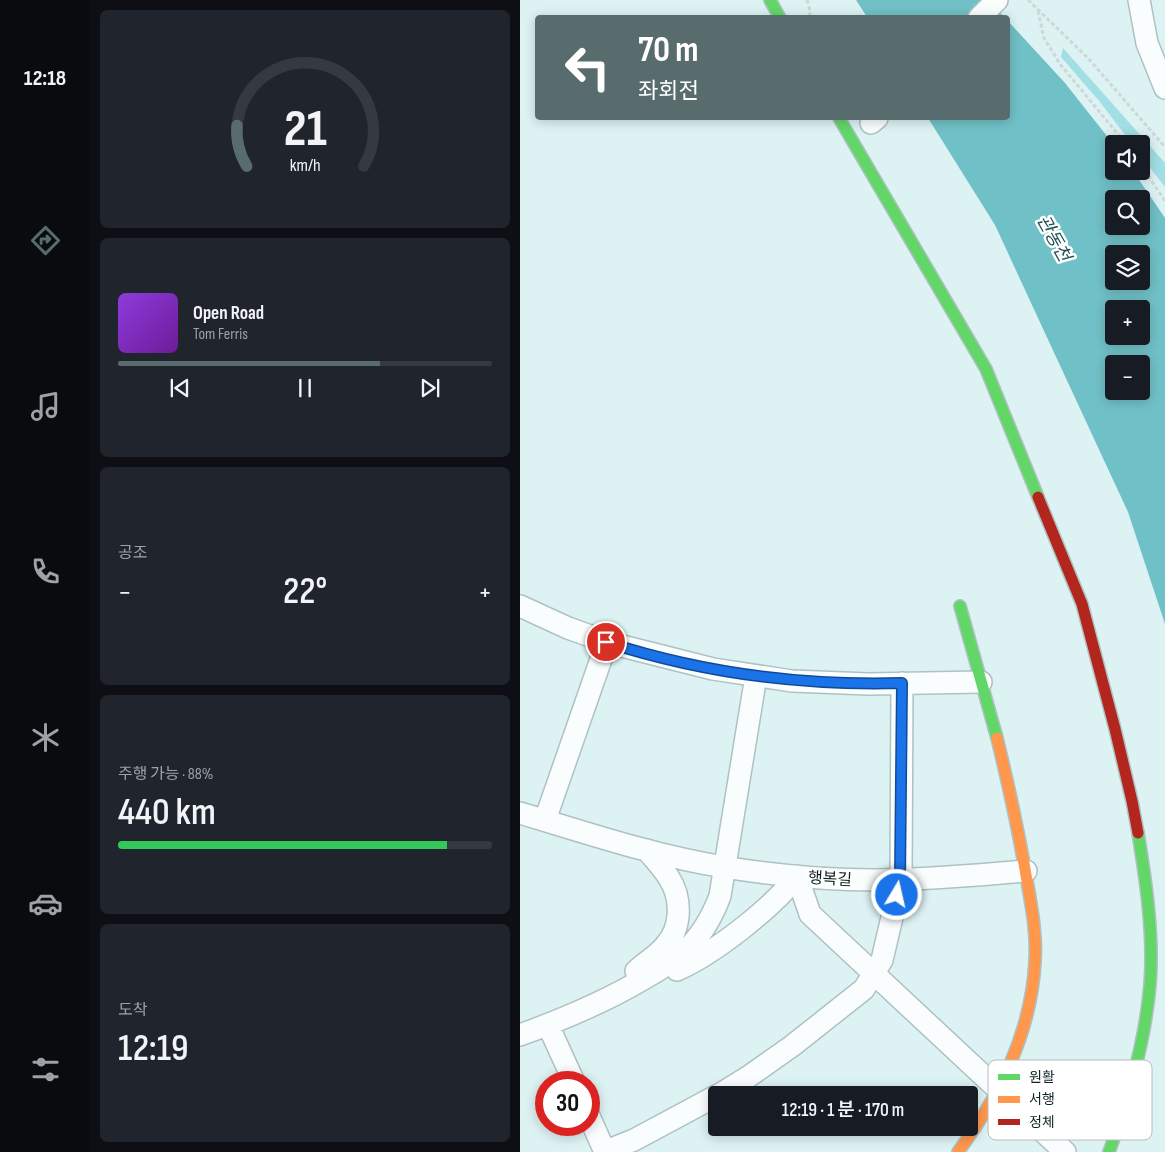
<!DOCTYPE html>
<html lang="ko">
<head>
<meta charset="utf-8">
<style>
	body { margin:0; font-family:"Sofia Sans Condensed","Noto Sans KR",sans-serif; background:#20242c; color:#f1f3f6; height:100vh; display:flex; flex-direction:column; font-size:19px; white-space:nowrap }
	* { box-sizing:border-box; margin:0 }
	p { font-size:16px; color:#9ea1a6 }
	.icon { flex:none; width:28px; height:28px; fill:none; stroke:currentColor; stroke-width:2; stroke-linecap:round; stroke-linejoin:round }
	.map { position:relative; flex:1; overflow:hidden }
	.side { display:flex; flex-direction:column; gap:10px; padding:10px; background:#0d0f14; width:430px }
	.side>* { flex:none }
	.guide { position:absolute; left:15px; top:15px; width:475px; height:105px; border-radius:5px; box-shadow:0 2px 12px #0003; background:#586c6d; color:#fff; overflow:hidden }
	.tools { position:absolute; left:585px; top:135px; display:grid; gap:10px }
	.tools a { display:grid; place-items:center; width:45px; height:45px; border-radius:5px; background:#171b24; box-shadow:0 2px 12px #0003; font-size:25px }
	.speed { position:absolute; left:15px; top:1071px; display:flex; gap:10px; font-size:25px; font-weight:700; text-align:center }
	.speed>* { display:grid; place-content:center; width:65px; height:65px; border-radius:50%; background:#171b24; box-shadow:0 2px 12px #0003; line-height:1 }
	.speed .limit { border:8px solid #d22; background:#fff; color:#111 }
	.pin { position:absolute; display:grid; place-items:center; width:42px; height:42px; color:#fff; margin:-21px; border:2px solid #fff; border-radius:50%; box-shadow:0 1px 5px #0007 }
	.me { position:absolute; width:55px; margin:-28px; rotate:9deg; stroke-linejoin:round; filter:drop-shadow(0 0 4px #0008) }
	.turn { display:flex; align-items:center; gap:18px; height:105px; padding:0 20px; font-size:22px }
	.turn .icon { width:65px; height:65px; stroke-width:2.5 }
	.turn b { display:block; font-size:35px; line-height:42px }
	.big { font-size:38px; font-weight:600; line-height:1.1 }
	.side .tile { flex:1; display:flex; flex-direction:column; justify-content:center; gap:8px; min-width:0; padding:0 18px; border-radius:8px; background:#20242c }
	.side .dial { align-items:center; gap:0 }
	.dial svg { height:130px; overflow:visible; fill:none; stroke:#363941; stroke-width:7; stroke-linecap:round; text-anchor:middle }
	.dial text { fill:#f1f3f6; stroke:none }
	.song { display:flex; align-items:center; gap:15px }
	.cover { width:60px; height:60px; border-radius:8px; background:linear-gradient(135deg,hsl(270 70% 55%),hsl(280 70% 35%)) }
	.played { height:5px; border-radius:2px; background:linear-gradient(90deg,#586c6d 70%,#363941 70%) }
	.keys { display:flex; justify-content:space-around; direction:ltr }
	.heat { display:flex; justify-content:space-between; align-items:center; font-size:28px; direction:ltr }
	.charge { height:8px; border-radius:4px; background:linear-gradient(90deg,#34c759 88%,#363941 0) }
	.trip { position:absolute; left:188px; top:1086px; width:270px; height:50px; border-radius:5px; background:#171b24; box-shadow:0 2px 12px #0003; font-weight:600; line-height:50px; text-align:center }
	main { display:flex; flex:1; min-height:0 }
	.menu { display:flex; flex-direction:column; width:90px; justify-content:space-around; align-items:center; background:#090b0e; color:#9ea1a6 }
	.menu .icon { width:35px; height:35px }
	.menu .active { color:#586c6d }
	.menu b { font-size:22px; color:#f1f3f6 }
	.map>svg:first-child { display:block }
</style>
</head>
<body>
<main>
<nav class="menu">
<b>12:18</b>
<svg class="icon active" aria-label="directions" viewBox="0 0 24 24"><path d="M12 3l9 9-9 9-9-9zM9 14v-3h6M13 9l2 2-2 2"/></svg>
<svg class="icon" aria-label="music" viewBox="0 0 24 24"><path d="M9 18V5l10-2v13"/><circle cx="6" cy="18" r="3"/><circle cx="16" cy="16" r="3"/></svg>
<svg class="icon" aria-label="phone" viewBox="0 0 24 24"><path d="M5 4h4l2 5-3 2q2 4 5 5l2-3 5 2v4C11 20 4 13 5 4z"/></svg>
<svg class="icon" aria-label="climate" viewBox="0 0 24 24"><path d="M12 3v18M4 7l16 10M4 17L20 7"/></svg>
<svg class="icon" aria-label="car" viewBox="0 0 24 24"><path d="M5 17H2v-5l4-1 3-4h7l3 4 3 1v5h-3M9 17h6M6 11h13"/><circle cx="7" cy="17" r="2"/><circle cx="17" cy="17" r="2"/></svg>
<svg class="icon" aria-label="filters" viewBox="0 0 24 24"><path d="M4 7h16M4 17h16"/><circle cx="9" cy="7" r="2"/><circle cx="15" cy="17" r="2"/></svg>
</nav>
<section class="side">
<div class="tile dial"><svg viewBox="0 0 100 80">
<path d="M14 69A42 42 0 1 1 86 69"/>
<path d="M14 69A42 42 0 0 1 8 44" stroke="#586c6d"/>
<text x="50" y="56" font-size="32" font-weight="700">21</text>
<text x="50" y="72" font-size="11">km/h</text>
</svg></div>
<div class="tile">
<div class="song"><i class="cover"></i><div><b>Open Road</b><p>Tom Ferris</p></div></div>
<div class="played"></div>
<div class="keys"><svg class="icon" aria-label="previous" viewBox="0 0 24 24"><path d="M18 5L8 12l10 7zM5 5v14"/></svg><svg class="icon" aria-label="pause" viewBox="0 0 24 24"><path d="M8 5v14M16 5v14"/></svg><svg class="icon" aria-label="next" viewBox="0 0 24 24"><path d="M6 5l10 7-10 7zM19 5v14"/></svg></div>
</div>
<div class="tile"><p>공조</p>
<div class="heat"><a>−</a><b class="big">22°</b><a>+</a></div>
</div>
<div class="tile"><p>주행 가능 · 88%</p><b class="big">440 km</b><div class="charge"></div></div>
<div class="tile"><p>도착</p><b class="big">12:19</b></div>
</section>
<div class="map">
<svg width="645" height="1152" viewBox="0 0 645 1152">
	<rect width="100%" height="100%" fill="#ddf2f3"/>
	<!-- green -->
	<path fill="#a1dfe4" d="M543 48 645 163V187L621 156V144H612L580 102 541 57Z"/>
	<!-- water -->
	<path fill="#70c1c7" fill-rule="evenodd" d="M336 0H468L484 17H347Z
		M488 21 545 83 594 145V171H613L645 218V624L608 512 537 359 475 225 408 118H488ZM594 199H621V226H594ZM594 254H621V281H594ZM594 309H621V336H594ZM594 364H621V391H594Z"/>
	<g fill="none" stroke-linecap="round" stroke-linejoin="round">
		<defs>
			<path id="street" d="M619 0 627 43 645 88
				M459 18 477 0
				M351 123 357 118
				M0 606 48 628 90 643 193 669 272 681 348 684 461 682
				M0 813C67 833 135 856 204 867 253 875 306 880 355 880 406 880 456 875 506 871
				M25 820 87 642
				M277 876 290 914 545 1152
				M157 970C195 953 252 908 277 876
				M116 971C125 962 137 956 145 946 162 928 162 898 149 878 143 868 134 859 127 850
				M28 1025 54 1082
				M0 1035C44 1019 85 1002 125 978 139 970 153 962 166 950 182 935 192 917 200 896L236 676
				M199 1095 228 1077 272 1046 344 989 362 960 381 879 382 683
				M69 1116 85 1152
				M84 1152 114 1140 196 1096"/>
			<path id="fast" d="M250 0 260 18
				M319 118 466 369 518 497
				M440 606 477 738
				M589 1152C609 1098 625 1043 630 985 634 936 626 881 618 833"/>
			<path id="slow" d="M438 1152C480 1095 511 1033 515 962 517 932 511 904 506 875 498 829 488 783 477 738"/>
			<path id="jam" d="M518 497 562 604 595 729 612 801 618 833"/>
		</defs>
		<!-- street casing -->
		<use href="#street" stroke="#afc1c2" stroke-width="24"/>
		<!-- fast casing -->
		<use href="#fast" stroke="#afc1c2" stroke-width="14"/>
		<!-- slow casing -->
		<use href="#slow" stroke="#afc1c2" stroke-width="14"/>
		<!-- jam casing -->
		<use href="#jam" stroke="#afc1c2" stroke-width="14"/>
		<!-- path -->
		<path stroke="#d0d7d7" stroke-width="3" stroke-dasharray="4 2.5" stroke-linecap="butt" d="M287 0 289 5 290 18
			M508 0 568 58 645 147
			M518 11 524 38 540 64 606 144
			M621 165 645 201"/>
		<!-- street -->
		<use href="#street" stroke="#fafdfd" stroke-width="21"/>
		<!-- fast -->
		<use href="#fast" stroke="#63d668" stroke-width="11"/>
		<!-- slow -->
		<use href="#slow" stroke="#ff974d" stroke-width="11"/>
		<!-- jam -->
		<use href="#jam" stroke="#b3261e" stroke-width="11"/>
	</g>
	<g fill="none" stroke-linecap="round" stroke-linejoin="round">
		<defs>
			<path id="route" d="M86 642C182 673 281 686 382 683L380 879 377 895"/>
		</defs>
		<!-- route casing -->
		<use href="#route" stroke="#114b97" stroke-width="12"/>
		<!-- route -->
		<use href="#route" stroke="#1a73e8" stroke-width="9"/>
	</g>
	<g text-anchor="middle" stroke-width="5" stroke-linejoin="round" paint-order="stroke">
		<!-- street labels -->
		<g font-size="16" fill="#112425" stroke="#fff">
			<text transform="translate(310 878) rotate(3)" y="6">행복길</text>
		</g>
		<!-- water labels -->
		<g font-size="18" font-style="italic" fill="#215053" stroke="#fff">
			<text transform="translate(534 238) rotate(61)" y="6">관동천</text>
		</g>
	</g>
	<!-- legend -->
	<rect x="468" y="1060" width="164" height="80" rx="8" fill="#fff" stroke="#b8bdbe" stroke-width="1"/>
	<rect x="478" y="1074" width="22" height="6" fill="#63d668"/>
	<rect x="478" y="1096" width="22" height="7" fill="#ff974d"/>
	<rect x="478" y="1119" width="22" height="6" fill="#b3261e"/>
	<g font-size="14" fill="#112425">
		<text x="509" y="1082">원활</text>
		<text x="509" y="1104">서행</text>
		<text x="509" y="1127">정체</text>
	</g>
</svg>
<div class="tools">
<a><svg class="icon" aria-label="sound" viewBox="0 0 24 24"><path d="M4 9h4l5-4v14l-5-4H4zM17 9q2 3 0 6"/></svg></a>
<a><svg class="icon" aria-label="search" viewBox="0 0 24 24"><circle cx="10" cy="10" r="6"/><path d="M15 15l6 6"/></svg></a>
<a><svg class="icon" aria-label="layers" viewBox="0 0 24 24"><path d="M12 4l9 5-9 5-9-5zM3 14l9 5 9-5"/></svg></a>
<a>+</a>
<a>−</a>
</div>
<div class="speed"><div class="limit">30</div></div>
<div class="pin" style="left:86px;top:642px;background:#d93025"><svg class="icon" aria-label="arrive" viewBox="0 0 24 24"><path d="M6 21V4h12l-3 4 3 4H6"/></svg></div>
<svg class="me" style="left:377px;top:895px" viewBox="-20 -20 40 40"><circle r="17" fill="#1a73e8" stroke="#fff" stroke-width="3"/><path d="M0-11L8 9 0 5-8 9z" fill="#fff"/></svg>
<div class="trip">12:19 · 1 분 · 170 m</div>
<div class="guide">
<div class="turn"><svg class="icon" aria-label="left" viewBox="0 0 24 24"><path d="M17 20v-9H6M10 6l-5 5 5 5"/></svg><div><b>70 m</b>좌회전</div></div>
</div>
</div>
</main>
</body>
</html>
